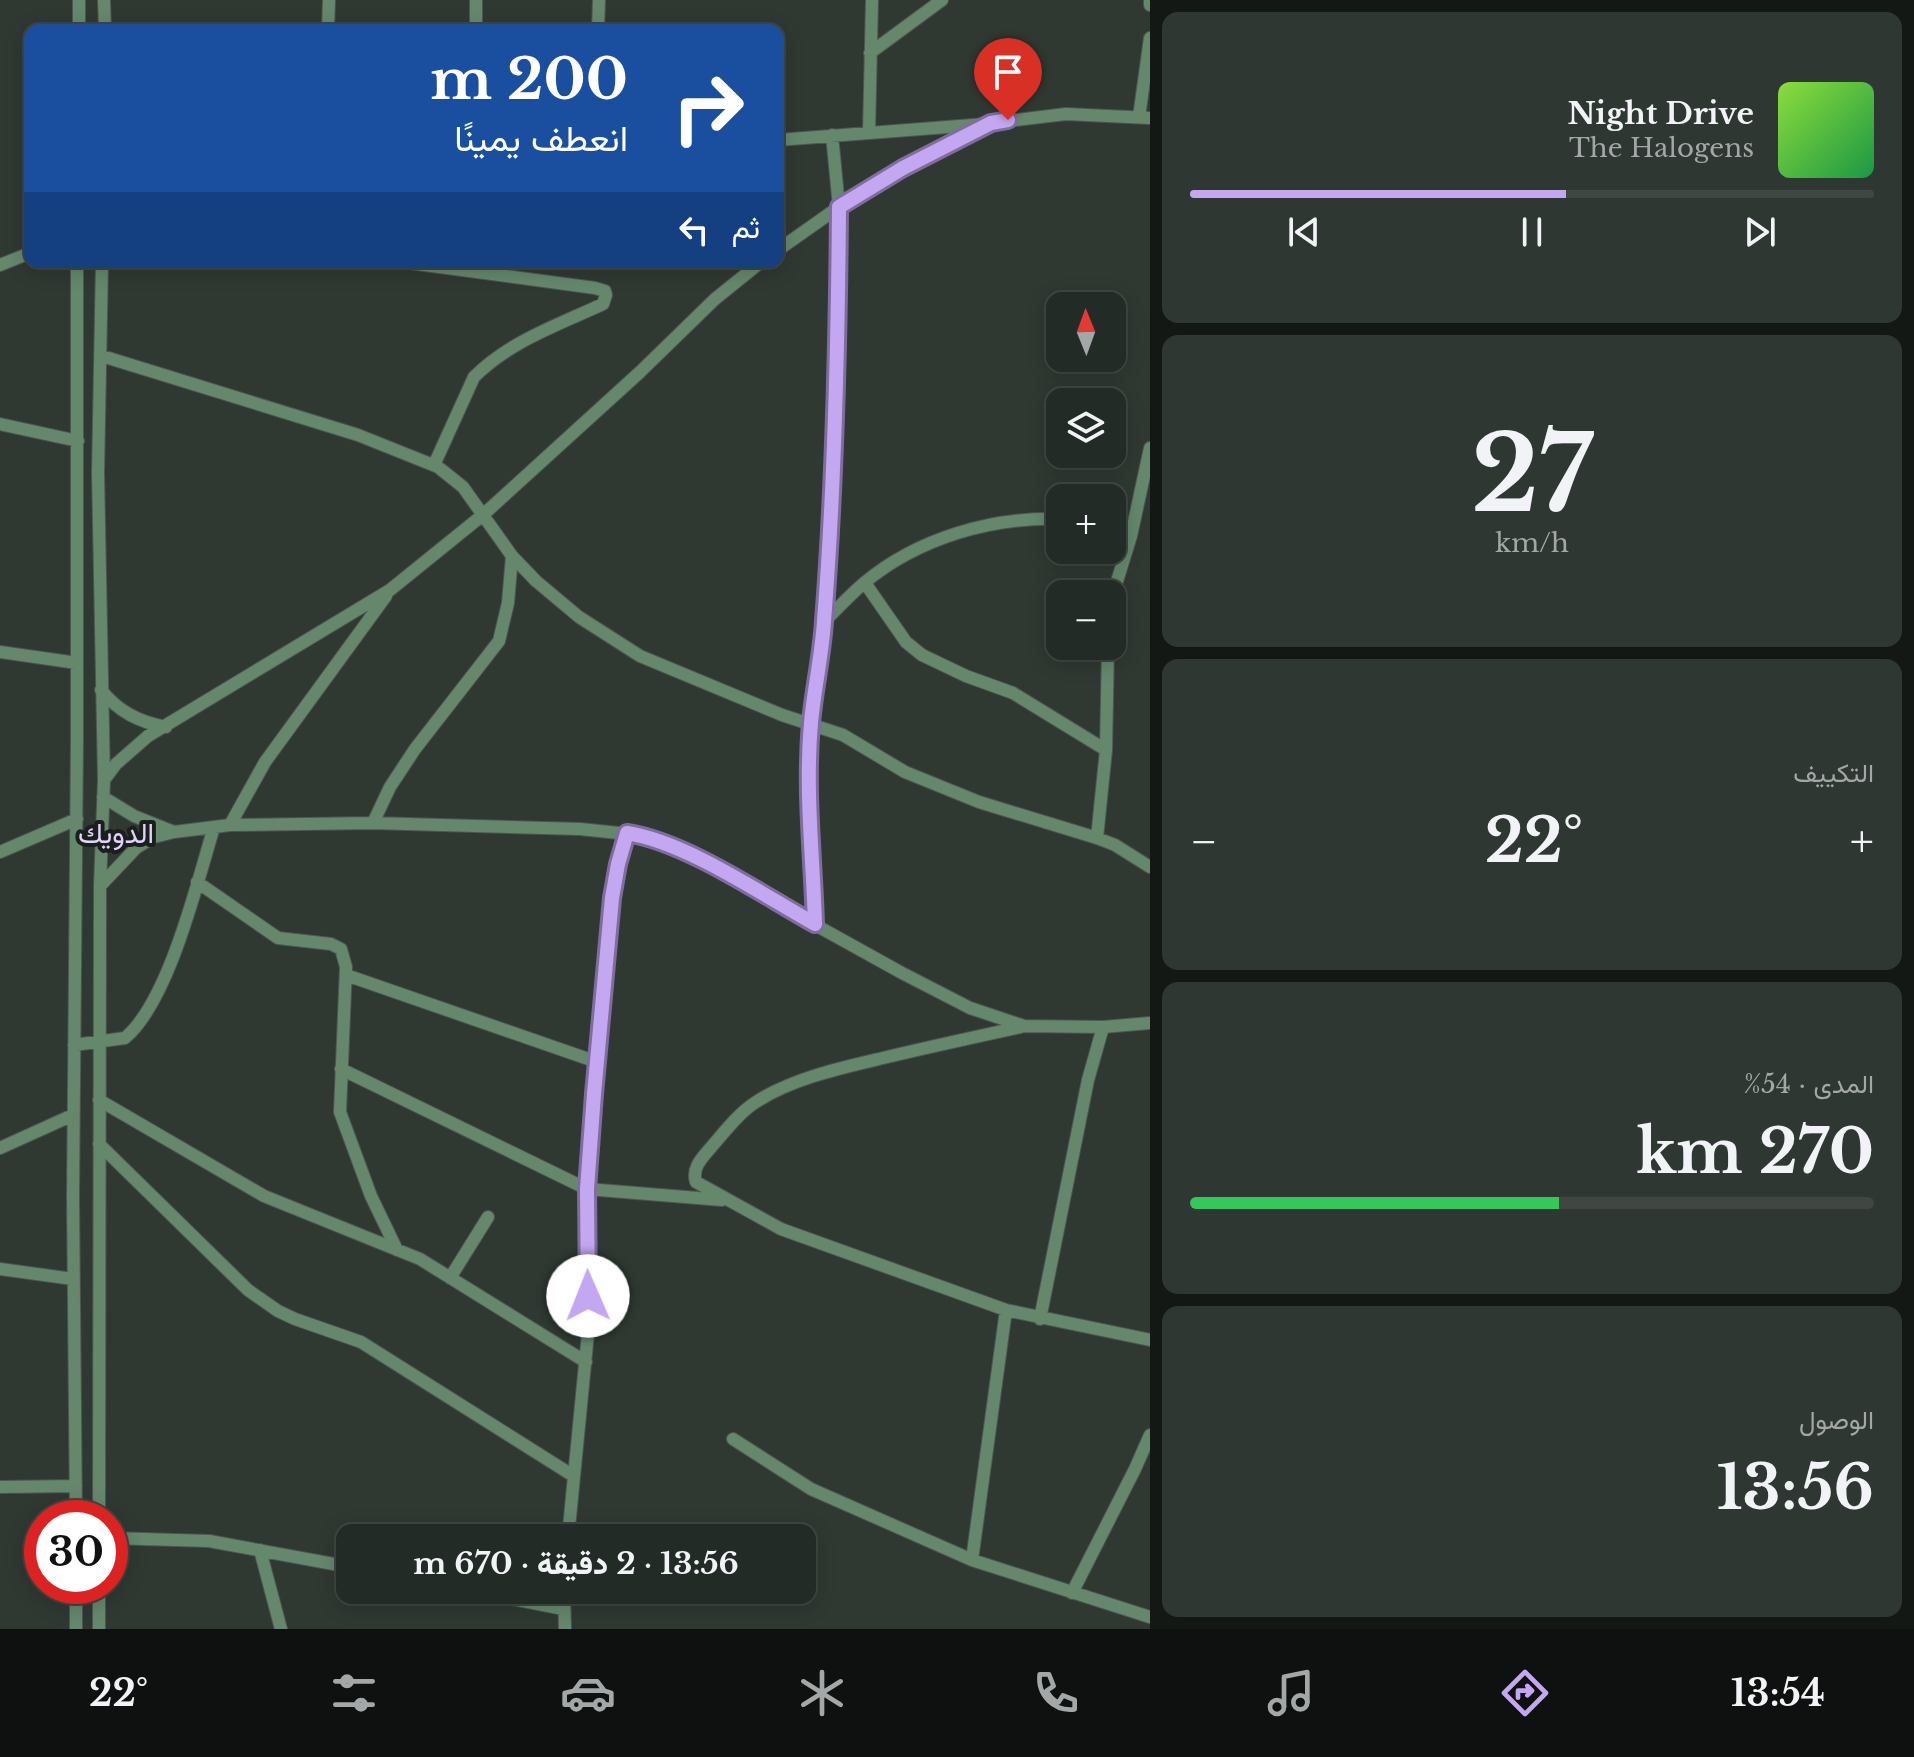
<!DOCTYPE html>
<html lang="ar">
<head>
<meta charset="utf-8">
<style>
	body { margin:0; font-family:"Libre Baskerville",Vazirmatn,serif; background:#2f3732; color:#f1f3f6; direction:rtl; height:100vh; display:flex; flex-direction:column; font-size:30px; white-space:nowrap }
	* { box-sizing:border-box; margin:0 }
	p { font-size:26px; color:#a3a7a7 }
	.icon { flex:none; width:44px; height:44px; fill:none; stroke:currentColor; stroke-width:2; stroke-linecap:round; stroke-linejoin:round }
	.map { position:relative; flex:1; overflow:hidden; direction:ltr }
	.sheet { display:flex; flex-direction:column; gap:12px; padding:12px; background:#131815; width:764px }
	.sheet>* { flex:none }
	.banner { position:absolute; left:24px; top:24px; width:760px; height:244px; border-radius:16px; box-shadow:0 4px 20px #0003,0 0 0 2px #404743; direction:rtl; background:#1a4fa0; color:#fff; overflow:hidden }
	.needle { width:52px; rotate:359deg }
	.tools { position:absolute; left:1046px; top:292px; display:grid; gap:16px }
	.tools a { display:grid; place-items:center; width:80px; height:80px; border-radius:16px; background:#232b26; box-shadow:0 4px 20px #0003,0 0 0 2px #404743; font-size:40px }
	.speed { position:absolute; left:24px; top:1500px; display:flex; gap:16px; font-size:40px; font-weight:700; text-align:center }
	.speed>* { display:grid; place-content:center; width:104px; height:104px; border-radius:50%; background:#232b26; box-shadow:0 4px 20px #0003,0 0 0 2px #404743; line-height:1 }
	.speed .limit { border:12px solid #d22; background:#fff; color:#111 }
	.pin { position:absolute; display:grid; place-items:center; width:68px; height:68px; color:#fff; margin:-82px -34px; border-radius:50% 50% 50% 0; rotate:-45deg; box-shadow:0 0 8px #0007 }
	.pin .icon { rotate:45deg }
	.me { position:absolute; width:88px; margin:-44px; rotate:359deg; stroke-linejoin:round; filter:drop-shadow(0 0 6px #0008) }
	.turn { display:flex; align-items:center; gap:28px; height:168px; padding:0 24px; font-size:36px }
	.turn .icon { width:104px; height:104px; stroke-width:2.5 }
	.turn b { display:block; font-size:56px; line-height:68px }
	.then { display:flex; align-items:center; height:76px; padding:0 24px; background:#0003; gap:16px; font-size:30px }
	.big { font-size:60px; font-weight:800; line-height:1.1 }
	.sheet .widget { flex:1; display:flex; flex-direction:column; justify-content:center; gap:12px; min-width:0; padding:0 28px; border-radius:16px; background:#2f3732 }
	.sheet .dial { align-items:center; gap:0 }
	.dial b { font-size:104px; line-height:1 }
	.song { display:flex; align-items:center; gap:24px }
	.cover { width:96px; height:96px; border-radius:12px; background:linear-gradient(135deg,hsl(90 70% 55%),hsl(140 70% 35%)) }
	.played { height:8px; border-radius:4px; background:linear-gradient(90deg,#c4a7f1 55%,#404743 55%) }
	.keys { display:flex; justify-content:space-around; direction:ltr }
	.heat { display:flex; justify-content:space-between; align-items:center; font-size:44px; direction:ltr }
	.charge { height:12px; border-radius:6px; background:linear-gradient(90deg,#34c759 54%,#404743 0) }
	.trip { position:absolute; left:336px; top:1524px; width:480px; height:80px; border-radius:16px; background:#232b26; box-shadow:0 4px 20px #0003,0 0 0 2px #404743; font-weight:800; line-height:80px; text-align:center; direction:rtl }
	.tabs { display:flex; height:128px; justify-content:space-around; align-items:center; background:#0e110f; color:#a3a7a7 }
	.tabs .icon { width:56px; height:56px }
	.tabs .current { color:#c4a7f1 }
	.tabs b { font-size:36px; color:#f1f3f6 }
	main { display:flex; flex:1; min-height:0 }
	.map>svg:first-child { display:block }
</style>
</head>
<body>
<main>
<section class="sheet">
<div class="widget">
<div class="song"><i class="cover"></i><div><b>Night Drive</b><p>The Halogens</p></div></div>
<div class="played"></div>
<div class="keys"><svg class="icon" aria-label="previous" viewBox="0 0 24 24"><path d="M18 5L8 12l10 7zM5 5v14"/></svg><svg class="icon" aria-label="pause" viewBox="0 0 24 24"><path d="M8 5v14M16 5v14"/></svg><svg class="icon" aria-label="next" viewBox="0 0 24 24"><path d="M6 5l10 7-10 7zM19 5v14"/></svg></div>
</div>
<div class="widget dial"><b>27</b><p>km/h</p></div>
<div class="widget"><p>التكييف</p>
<div class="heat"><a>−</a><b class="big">22°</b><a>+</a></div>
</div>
<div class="widget"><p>المدى · 54%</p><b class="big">270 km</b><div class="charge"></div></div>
<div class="widget"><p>الوصول</p><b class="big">13:56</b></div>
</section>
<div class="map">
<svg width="1150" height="1629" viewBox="0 0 1150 1629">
	<rect width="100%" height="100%" fill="#2f3932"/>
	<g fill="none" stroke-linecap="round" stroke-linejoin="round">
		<defs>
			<path id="minor" d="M104 0 105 30
				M476 0V30
				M1150 0V5
				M79 30V0
				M328 30 329 0
				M598 30 599 0
				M870 53 942 0
				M1139 117 1150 38
				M869 132 872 0
				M778 140 986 124
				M778 250 839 207 903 168 991 123 1066 114 1150 118
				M402 262 595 288 605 291 606 295 603 304C558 325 510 341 474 377L434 465
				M0 265 30 253
				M102 356 358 435 438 467 463 487 512 556 508 603 499 641 415 749 390 787 373 823
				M0 424 78 441
				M1112 530 1131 536
				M512 556 536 581 579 617 640 656 782 715 843 735 905 772 979 802 1097 838
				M865 583 906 642 922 655 966 676 1013 693 1106 750
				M1112 607 1114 591 1131 536 1150 448
				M824 622C837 609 850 595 864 583 918 538 991 517 1060 519
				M1108 646 1106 750 1097 838 1115 845 1150 867
				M0 652 77 663
				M101 690C119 712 139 722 166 727
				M104 780 116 764 148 736 390 590 484 514 640 372 715 299 761 262
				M103 797 134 816 174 832
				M230 825 265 762 386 596
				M0 852 77 819
				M197 882 278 938 331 944 341 949 346 967 340 1112 371 1196 397 1250
				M100 886 136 848 154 837 174 832 230 825 373 823 580 829 638 835 657 839 680 850 902 973 970 1008 1024 1026 1103 1027
				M815 924 810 818 811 724 824 622 838 354 839 207 832 135
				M346 975 597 1062
				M1021 1027C975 1037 929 1047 883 1058 841 1068 793 1078 756 1102 740 1112 726 1130 713 1145 704 1156 691 1167 696 1182L781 1229 1006 1310 1150 1340
				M74 1045 125 1038C169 1001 197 883 214 827
				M341 1069 587 1189 722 1200
				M99 1100 264 1196 420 1259 586 1362
				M99 1144 248 1290 278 1311 295 1319 361 1342 572 1475
				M0 1148 73 1115
				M0 1269 73 1279
				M450 1278 488 1217
				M1040 1319 1088 1080 1103 1027 1150 1023
				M733 1439 811 1489 972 1560 1150 1617
				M0 1487 76 1486
				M76 1518 73 1197 77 739V262
				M99 1518 100 886 104 780 98 473 102 262
				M110 1538 209 1541 350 1567
				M568 1538 589 1323 587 1189 597 1062 612 898 618 864 627 833
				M260 1550 281 1629
				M972 1560 1006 1310
				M76 1586V1629
				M467 1590 563 1609
				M564 1590 565 1629
				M1072 1593 1135 1469 1150 1435
				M99 1629V1586"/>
		</defs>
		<!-- minor casing -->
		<use href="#minor" stroke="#4d5750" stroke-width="14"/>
		<!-- minor -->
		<use href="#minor" stroke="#65886d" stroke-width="12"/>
	</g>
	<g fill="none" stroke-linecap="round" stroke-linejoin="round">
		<defs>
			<path id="route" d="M588 1296 587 1189 594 1094 612 898 618 864 627 833C686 842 761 894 815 924 813 857 805 790 811 723 814 689 822 655 824 621 835 483 838 345 839 207L903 168 991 123 1008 120"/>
		</defs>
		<!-- route casing -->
		<use href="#route" stroke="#7f6d9d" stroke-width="20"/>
		<!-- route -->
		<use href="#route" stroke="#c4a7f1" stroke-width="14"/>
	</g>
	<g text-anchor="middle" stroke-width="8" stroke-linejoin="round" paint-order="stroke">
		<!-- neighbourhood labels -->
		<g font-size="28" fill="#e3d4fe" stroke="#1a1f1b">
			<text x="116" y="843">الدويك</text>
		</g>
	</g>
</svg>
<div class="tools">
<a><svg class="needle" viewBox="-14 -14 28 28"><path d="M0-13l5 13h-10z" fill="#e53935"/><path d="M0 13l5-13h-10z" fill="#a3a7a7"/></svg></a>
<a><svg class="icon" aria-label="layers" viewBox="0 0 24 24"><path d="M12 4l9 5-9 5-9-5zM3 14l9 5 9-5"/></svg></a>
<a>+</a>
<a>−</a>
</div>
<div class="speed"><div class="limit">30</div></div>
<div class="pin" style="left:1008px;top:120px;background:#d93025"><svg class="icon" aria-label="arrive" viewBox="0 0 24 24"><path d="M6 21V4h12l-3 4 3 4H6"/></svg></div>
<svg class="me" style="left:588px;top:1296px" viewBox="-20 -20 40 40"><circle r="19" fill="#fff"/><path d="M0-13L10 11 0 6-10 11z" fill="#c4a7f1"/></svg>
<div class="trip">13:56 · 2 دقيقة · 670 m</div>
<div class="banner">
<div class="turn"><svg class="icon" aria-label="right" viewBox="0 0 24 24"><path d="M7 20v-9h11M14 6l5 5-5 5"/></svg><div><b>200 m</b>انعطف يمينًا</div></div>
<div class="then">ثم<svg class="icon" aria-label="left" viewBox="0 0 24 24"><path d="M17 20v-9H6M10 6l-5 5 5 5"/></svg></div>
</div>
</div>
</main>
<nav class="tabs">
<b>13:54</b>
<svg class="icon current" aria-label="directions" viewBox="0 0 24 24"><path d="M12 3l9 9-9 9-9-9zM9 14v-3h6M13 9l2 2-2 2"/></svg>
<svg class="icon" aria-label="music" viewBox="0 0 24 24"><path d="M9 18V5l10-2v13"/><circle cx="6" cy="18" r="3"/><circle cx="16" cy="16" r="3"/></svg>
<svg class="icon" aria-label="phone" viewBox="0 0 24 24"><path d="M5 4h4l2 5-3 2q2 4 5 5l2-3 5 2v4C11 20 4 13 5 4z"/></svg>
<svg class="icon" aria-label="climate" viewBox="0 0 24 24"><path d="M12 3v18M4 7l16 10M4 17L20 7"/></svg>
<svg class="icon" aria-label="car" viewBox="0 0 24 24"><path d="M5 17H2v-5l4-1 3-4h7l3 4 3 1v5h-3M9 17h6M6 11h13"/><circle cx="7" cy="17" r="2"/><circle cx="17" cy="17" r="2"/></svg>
<svg class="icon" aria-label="filters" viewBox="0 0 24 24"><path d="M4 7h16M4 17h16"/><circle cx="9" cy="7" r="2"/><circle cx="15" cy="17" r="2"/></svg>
<b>22°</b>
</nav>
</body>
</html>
